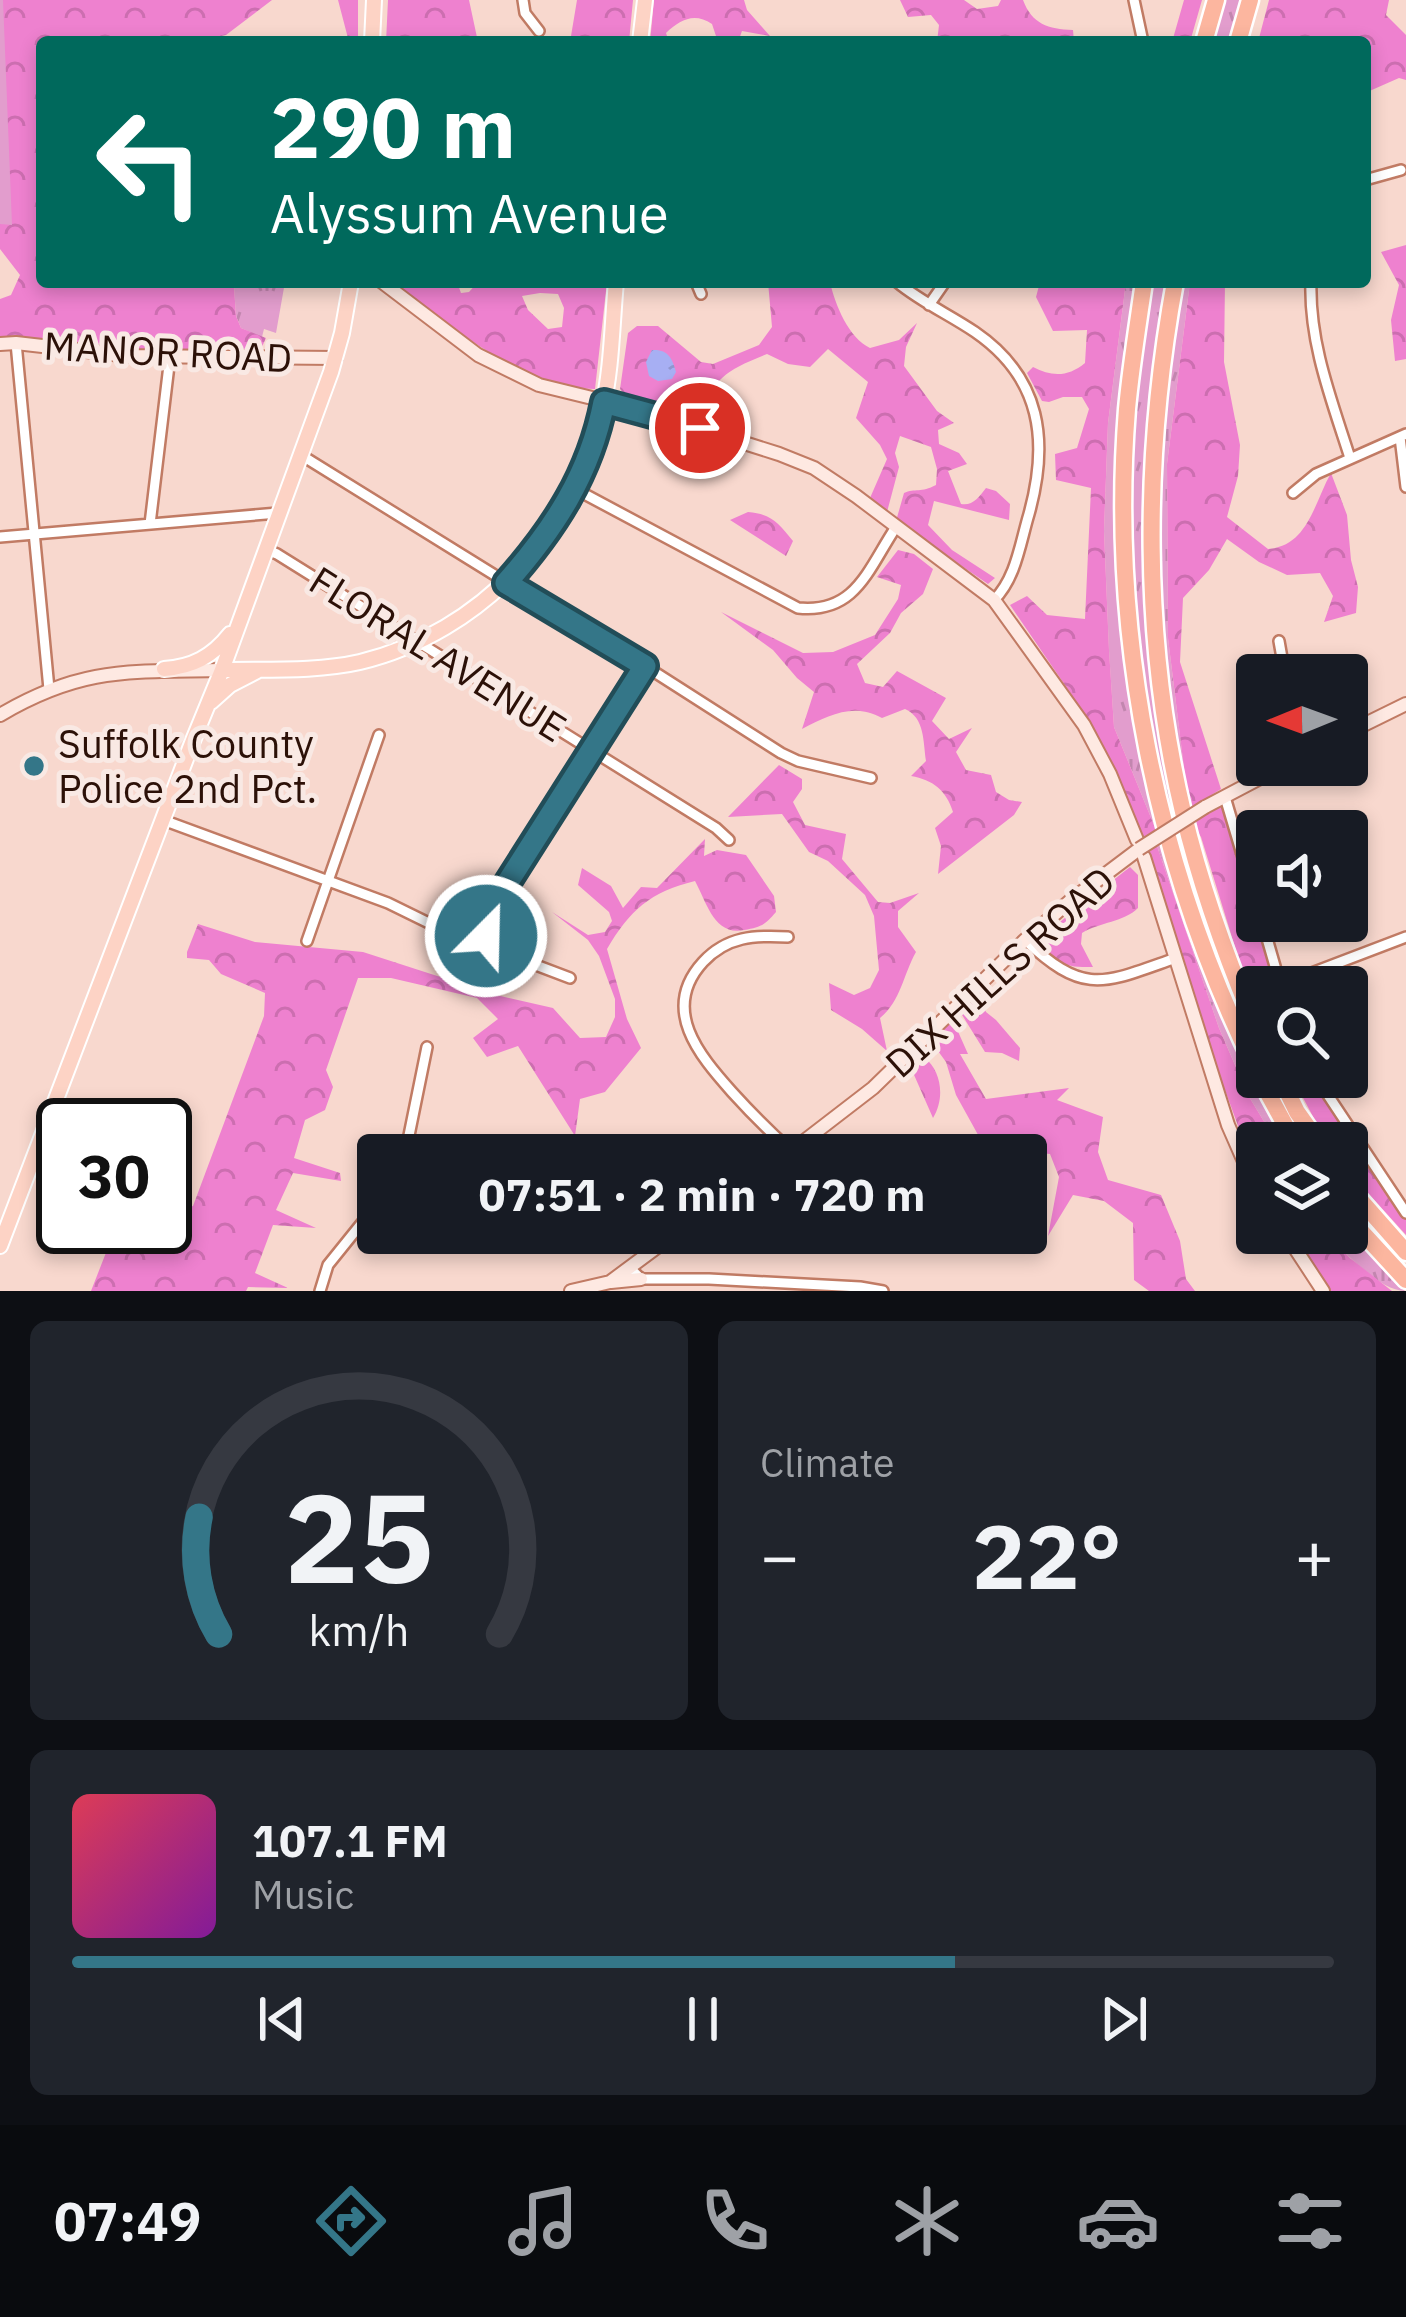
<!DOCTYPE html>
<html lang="en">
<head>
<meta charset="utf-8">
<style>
	body { margin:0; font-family:"IBM Plex Sans",sans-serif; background:#20242c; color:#f1f3f6; height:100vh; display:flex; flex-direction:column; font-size:45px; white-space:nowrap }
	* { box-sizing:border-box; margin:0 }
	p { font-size:39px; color:#9ea1a6 }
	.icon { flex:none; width:66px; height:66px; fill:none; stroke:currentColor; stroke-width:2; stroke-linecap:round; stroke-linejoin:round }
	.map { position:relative; height:1291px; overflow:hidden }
	.sheet { display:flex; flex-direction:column; gap:30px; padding:30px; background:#0d0f14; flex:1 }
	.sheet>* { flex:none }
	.hud { position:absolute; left:36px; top:36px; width:1335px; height:252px; border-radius:12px; box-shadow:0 6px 18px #0003; background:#00695c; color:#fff; overflow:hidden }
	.needle { width:78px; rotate:269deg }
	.controls { position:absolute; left:1236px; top:654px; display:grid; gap:24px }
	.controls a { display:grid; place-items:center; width:132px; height:132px; border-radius:12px; background:#171b24; box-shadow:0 6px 18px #0003; font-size:60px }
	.speed { position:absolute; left:36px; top:1098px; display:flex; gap:24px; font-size:60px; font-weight:700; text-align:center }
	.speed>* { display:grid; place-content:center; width:156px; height:156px; border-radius:50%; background:#171b24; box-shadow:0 6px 18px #0003; line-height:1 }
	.speed .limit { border:6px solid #111; border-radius:18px; background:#fff; color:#111 }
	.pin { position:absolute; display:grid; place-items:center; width:102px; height:102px; color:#fff; margin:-51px; border:6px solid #fff; border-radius:50%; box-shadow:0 3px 12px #0007 }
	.me { position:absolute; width:132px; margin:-66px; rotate:23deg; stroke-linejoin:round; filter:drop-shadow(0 0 9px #0008) }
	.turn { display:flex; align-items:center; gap:42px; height:252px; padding:0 36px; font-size:54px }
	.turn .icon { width:156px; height:156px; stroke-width:2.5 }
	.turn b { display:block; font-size:84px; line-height:102px }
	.big { font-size:90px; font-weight:700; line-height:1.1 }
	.sheet .tile { flex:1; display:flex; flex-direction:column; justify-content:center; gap:18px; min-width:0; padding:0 42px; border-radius:18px; background:#20242c }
	.sheet .dial { align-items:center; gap:0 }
	.dial svg { height:312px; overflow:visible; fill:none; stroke:#363941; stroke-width:7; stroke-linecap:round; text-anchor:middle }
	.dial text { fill:#f1f3f6; stroke:none }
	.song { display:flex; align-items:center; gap:36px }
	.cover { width:144px; height:144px; border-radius:18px; background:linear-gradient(135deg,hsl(350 70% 55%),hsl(290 70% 35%)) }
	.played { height:12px; border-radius:6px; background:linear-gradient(90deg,#347688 70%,#363941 70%) }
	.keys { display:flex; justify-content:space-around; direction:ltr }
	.heat { display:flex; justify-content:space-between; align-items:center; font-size:66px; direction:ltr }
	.sheet .tiles { flex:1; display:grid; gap:30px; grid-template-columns:1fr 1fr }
	.tile:last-child { grid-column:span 2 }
	.trip { position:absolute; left:357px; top:1134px; width:690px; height:120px; border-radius:12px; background:#171b24; box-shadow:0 6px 18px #0003; font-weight:700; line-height:120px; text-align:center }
	.tab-bar { display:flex; height:192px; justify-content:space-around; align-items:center; background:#090b0e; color:#9ea1a6 }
	.tab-bar .icon { width:84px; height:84px }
	.tab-bar .current { color:#347688 }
	.tab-bar b { font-size:54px; color:#f1f3f6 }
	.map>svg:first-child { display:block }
</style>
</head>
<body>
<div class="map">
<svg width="1406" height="1291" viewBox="0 0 1406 1291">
	<defs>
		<pattern id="grass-tufts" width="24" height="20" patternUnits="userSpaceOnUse" patternTransform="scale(3)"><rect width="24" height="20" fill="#e29dcd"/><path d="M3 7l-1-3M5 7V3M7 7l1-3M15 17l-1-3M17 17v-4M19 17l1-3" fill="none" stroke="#c286af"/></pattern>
		<pattern id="forest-crowns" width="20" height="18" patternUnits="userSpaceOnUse" patternTransform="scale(3)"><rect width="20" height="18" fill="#ee81cf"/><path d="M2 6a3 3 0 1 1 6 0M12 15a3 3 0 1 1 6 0" fill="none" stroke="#cc6eb0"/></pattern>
		<pattern id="water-ripples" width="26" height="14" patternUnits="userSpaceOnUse" patternTransform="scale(3)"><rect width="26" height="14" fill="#a7aff3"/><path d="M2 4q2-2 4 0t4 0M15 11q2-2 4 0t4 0" fill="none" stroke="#9096cf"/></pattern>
	</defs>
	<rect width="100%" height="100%" fill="#f8d8ce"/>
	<!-- grass -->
	<path fill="url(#grass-tufts)" d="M1225 0H1243L1231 42H1213Z
		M236 282H285L276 333 264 329 262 337 241 328 236 316 234 286Z
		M1126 282H1137L1118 461 1160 827 1156 830 1114 727 1109 651 1104 531 1108 423Z
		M1151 282H1167L1162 303 1149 437 1146 554 1178 816 1169 821C1141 696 1122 566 1131 437 1134 386 1144 334 1151 282Z
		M1180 282H1190L1167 464 1168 638 1189 809 1162 646 1157 480Z
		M1184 828 1257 1040V1058L1207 944 1172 836Z
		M1165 840C1197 944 1228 1050 1285 1143H1277L1248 1095 1219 1028 1157 846Z
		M1347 1230 1397 1285 1405 1291C1380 1291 1344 1252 1326 1233H1347Z"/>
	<!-- forest -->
	<path fill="url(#forest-crowns)" fill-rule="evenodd" d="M0 0H272L226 35 207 39 206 42H42V282H236L234 286 236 316 241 328 266 338 260 351 149 352 0 339V299L11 295 20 275 0 249Z
		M338 0H358V42H349Z
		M388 0H469L478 42H386Z
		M577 0H633L629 42H570Z
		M654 0H744L747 10 770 36 742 31 738 42H718L712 24C694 12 680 20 666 33L669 42H650Z
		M900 0H964L977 9 998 6 1001 0H1023C1032 24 1048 29 1073 30L1074 42H937L939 25 931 15 908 17Z
		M1184 0H1202L1190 42H1172Z
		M1269 0H1389L1386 15 1406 35V80L1399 78 1365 93V42H1258Z
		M1406 245V359L1395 361 1391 320 1399 285 1381 252Z
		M393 282H457L461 293 469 292 478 282H607L595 389C519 388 452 325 393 282ZM540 293 558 294 564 308 562 327 548 329 528 310 522 296Z
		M768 282H830C835 305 849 338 870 348L899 340 917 323 906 347 904 366 937 411 954 423 938 430 939 444 959 453 967 464 948 471 961 504C973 506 979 497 986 488L996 491 1010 504 1009 520 934 501 928 525 952 550 995 578 988 584 896 521 904 493C915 488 921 493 936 485L937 469 931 447 900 436 895 453 899 467 887 512 870 498 887 459 880 445 856 418 868 382 828 349 810 367 788 364 767 354C724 371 718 377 694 416L626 396 620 389 628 333 637 326H658L701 362 713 364 759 345 772 327Z
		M1040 282H1126L1108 423 1104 531 1109 650 1114 727 1156 830 1142 839 1093 726 1010 605 1027 596 1047 615 1085 619 1091 488 1056 480 1055 454 1077 448 1089 409 1082 397H1063L1049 402 1042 401 1027 373 1033 367C1052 377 1068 377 1085 363L1087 330 1053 331 1036 297Z
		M1190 282H1225L1224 362 1240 445 1238 476 1227 517 1268 549C1308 546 1314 503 1331 473L1347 515 1351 560 1358 587 1356 613 1324 622 1333 596 1320 573 1287 575 1259 562 1227 539 1209 570 1183 598 1180 662 1221 789 1189 809 1168 638 1167 464Z
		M748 512C772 514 778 523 793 541L786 556 730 520Z
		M898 550 914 554 933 569 923 594 901 613 890 633 857 664 865 683 883 687 897 671 946 698 932 721 949 739 972 728 956 752 966 770 991 775 996 792 1009 800 1022 802 1014 815 938 874 941 846 935 828 953 812C946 790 933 780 911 776L926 761C923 741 925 718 905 709L882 718C853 702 828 716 802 729L814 692 797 678 773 650 721 612 803 653 833 652 875 635 898 599 901 585 877 577Z
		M779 765 802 779V789L793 802 805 825 846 834 842 859 878 902 890 903 919 893 898 911V927L916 952C903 975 901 1001 880 1018L887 1051 862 1029 831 1010 829 983 854 995 870 988 879 970 874 916 865 895 828 861 809 852 782 814 728 817Z
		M1217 807 1224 808 1279 987H1257V1011L1251 999 1201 837 1192 823Z
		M705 839 704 856 717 850 746 855 774 896 776 912C765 925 761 927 744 930 714 936 707 903 695 881 650 892 630 910 607 949L627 1019 641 1048 605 1092 580 1099 575 1136 518 1046 487 1057 473 1038 498 1019 477 998 391 978H358L326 1070 333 1087 325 1110 305 1120 294 1158 340 1173 341 1181 293 1173 276 1210 316 1228 273 1225 255 1273 288 1288 248 1287 246 1291H91L116 1227H165V1209L171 1212 193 1206 264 1016 265 993 221 974 209 960 187 958V952L198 924 255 942 363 952 496 995 553 1008 580 1038 606 1037 615 1017V999L599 956 588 940 552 912 588 935 605 932 612 921 609 912 578 885 582 868 611 886 623 908 641 887 657 888Z
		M1157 846 1219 1028 1248 1095 1277 1143H1257V1178L1213 1057 1147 852Z
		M1130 867 1138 875V908C1124 922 1100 922 1082 933L1081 944 1093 967C1065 968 1051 963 1042 936Z
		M979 994 986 1012 996 1020 1020 1048 1019 1061 1002 1053 985 1052 959 1010Z
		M952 1018 968 1054H960L986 1099 1069 1088 1057 1100 1103 1117 1098 1152 1108 1180 1161 1195 1180 1241 1186 1279 1195 1291H1149L1134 1280 1133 1223 1104 1201 1073 1195 1048 1236 1059 1177 1050 1154 990 1148 982 1142 956 1095 946 1062 930 1040Z
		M924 1057C942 1071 945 1099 933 1118L911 1068Z
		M1292 1077H1312L1338 1122 1406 1219V1235L1347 1170V1143H1327Z
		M1292 1233H1326L1350 1258 1392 1291H1331Z"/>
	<!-- green -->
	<path fill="#e29dcd" d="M0 0H3L12 225 0 224Z"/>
	<!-- water -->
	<path fill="url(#water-ripples)" d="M652 350C668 349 672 358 676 372L672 379 658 381 649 376 646 362Z"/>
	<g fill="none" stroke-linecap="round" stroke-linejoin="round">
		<defs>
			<path id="street" d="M523 0 525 13 539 31
				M1134 0 1143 42
				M1365 180 1401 170
				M696 282 701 294
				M897 282C921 302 950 315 975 332 1042 378 1049 442 1029 514 1020 544 1016 578 994 600
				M1311 282C1309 343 1332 401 1350 458
				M929 305 945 282
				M16 343 49 689
				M1400 437 1406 487
				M301 455 493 574 516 590 645 666 781 753 798 761 871 778
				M575 489 798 608C856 614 868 569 896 527
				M1293 493 1316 474 1406 434
				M150 524 170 357
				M0 537 278 513
				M265 549 277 554 716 828 729 840
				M1279 641 1285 675
				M1225 797 1257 905
				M163 820 388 903 441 929 570 978
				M1262 921 1281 987
				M788 937C755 935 727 936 703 962 660 1009 699 1055 732 1092 751 1113 770 1132 791 1151
				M1025 940C1085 997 1104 983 1176 958
				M307 941 379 735
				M484 944 499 896 645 666
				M1280 985 1406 937
				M1316 1077 1406 1213
				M405 1155 427 1047
				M630 1268 641 1279H709L860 1287 883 1291
				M320 1291 328 1265 378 1203"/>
			<path id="secondary" d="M382 282 478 355 539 385 637 409 779 454 814 468 856 496 994 600 1084 725 1110 774 1137 840
				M0 344 16 343 130 356 336 358
				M0 715C83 666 131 672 222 670
				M1347 733 1406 704
				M1205 807 1285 765
				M1144 857 1228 1125 1257 1191
				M786 1155 873 1088 1025 940 1070 901 1139 849
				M1285 1233 1323 1291
				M611 1282 641 1279
				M571 1291 610 1282 676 1233"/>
			<path id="primary" d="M372 42 374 0
				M640 42 645 0
				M164 669C192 667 212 657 230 634
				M222 670C267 669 316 672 360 662 481 633 576 530 602 410 612 369 612 324 616 282
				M211 702 230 685 257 671
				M0 1246 192 743 222 670 331 372 342 333 351 282"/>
			<path id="highway" d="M1204 42 1216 0
				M1238 42 1250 0
				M1144 282C1138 324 1131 366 1127 409 1109 636 1156 868 1257 1072
				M1175 282C1143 456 1142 640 1183 812 1201 887 1227 960 1257 1030
				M1259 1077 1295 1143
				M1280 1077 1297 1112 1319 1143
				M1347 1185 1406 1252
				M1347 1216 1406 1280"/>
		</defs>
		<!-- street casing -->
		<use href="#street" stroke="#c17b64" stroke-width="14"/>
		<!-- secondary casing -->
		<use href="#secondary" stroke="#c17b64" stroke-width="16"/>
		<!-- primary casing -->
		<use href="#primary" stroke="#fff" stroke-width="18"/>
		<!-- highway casing -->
		<use href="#highway" stroke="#fff" stroke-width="21"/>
		<!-- street -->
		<use href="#street" stroke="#fff" stroke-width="9"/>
		<!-- secondary -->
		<use href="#secondary" stroke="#fee9e2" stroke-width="12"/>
		<!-- primary -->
		<use href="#primary" stroke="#fdd3c5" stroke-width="14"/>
		<!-- highway -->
		<use href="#highway" stroke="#fcb69f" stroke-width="16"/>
		<defs>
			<path id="secondary-bridge" d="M1139 849 1205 807"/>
		</defs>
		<!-- secondary-bridge casing -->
		<use href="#secondary-bridge" stroke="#c17b64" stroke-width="16" stroke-linecap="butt"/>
		<!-- secondary-bridge -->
		<use href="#secondary-bridge" stroke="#fee9e2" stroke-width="12"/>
	</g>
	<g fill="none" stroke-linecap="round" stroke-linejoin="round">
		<defs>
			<path id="route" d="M486 936 499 896 645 666 506 583C554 529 590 474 604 402L700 428"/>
		</defs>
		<!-- route casing -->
		<use href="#route" stroke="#224d58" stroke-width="30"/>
		<!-- route -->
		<use href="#route" stroke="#347688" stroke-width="21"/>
	</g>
	<!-- markers -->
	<circle fill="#347688" stroke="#f9e9e4" stroke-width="4.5" cx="34" cy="766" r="12"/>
	<g text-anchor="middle" stroke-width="10" stroke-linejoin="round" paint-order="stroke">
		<!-- street labels -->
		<g font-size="39" fill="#2c1108" stroke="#f9e9e4">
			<text transform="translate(168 352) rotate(3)" y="14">MANOR ROAD</text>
			<text transform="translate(438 654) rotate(32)" y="14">FLORAL AVENUE</text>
			<text transform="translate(1000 972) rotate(-42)" y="14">DIX HILLS ROAD</text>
		</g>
		<!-- poi labels -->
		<g font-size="39" fill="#2c1108" stroke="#f9e9e4" text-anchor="start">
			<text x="58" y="758">Suffolk County<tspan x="58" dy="45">Police 2nd Pct.</tspan></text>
		</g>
	</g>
</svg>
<div class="controls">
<a><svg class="needle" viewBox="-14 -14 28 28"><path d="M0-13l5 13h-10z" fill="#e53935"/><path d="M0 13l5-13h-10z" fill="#9ea1a6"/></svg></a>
<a><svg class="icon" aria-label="sound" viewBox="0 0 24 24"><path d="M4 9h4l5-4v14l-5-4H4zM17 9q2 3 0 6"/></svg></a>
<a><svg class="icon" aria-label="search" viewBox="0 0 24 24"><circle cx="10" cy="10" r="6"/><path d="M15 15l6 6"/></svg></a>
<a><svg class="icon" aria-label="layers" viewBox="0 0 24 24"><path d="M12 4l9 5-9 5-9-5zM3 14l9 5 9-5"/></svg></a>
</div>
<div class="speed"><div class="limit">30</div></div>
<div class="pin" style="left:700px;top:428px;background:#d93025"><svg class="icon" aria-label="arrive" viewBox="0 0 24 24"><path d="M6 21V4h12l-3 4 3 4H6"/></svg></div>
<svg class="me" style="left:486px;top:936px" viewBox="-20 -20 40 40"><circle r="17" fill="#347688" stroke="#fff" stroke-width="3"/><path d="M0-11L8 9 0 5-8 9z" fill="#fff"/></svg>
<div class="trip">07:51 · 2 min · 720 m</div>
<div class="hud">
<div class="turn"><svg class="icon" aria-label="left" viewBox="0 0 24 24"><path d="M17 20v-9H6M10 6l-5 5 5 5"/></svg><div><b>290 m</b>Alyssum Avenue</div></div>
</div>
</div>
<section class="sheet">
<div class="tiles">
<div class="tile dial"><svg viewBox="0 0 100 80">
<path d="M14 69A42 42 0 1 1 86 69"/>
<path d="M14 69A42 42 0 0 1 9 39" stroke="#347688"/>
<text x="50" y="56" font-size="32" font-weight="700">25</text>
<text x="50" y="72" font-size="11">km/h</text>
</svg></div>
<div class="tile"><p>Climate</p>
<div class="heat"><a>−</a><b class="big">22°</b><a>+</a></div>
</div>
<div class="tile">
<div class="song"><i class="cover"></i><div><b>107.1 FM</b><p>Music</p></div></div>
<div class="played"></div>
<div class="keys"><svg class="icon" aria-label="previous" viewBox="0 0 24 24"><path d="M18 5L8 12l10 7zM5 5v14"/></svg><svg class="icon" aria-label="pause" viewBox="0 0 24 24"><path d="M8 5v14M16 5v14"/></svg><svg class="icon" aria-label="next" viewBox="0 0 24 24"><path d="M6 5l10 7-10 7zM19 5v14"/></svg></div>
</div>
</div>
</section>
<nav class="tab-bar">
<b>07:49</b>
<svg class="icon current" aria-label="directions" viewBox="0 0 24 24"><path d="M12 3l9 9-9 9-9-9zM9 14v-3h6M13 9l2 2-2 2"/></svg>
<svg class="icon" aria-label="music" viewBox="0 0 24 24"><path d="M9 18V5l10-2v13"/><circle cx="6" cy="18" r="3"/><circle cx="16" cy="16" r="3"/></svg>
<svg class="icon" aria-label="phone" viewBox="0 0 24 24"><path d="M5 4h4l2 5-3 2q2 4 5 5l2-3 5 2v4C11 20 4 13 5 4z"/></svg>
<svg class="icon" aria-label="climate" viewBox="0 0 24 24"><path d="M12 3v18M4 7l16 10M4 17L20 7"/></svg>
<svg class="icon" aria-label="car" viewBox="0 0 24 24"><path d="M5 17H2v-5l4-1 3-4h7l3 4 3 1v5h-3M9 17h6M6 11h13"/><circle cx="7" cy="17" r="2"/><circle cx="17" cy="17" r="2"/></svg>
<svg class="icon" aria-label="filters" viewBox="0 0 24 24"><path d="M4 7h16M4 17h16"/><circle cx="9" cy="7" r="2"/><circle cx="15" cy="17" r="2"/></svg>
</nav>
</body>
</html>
